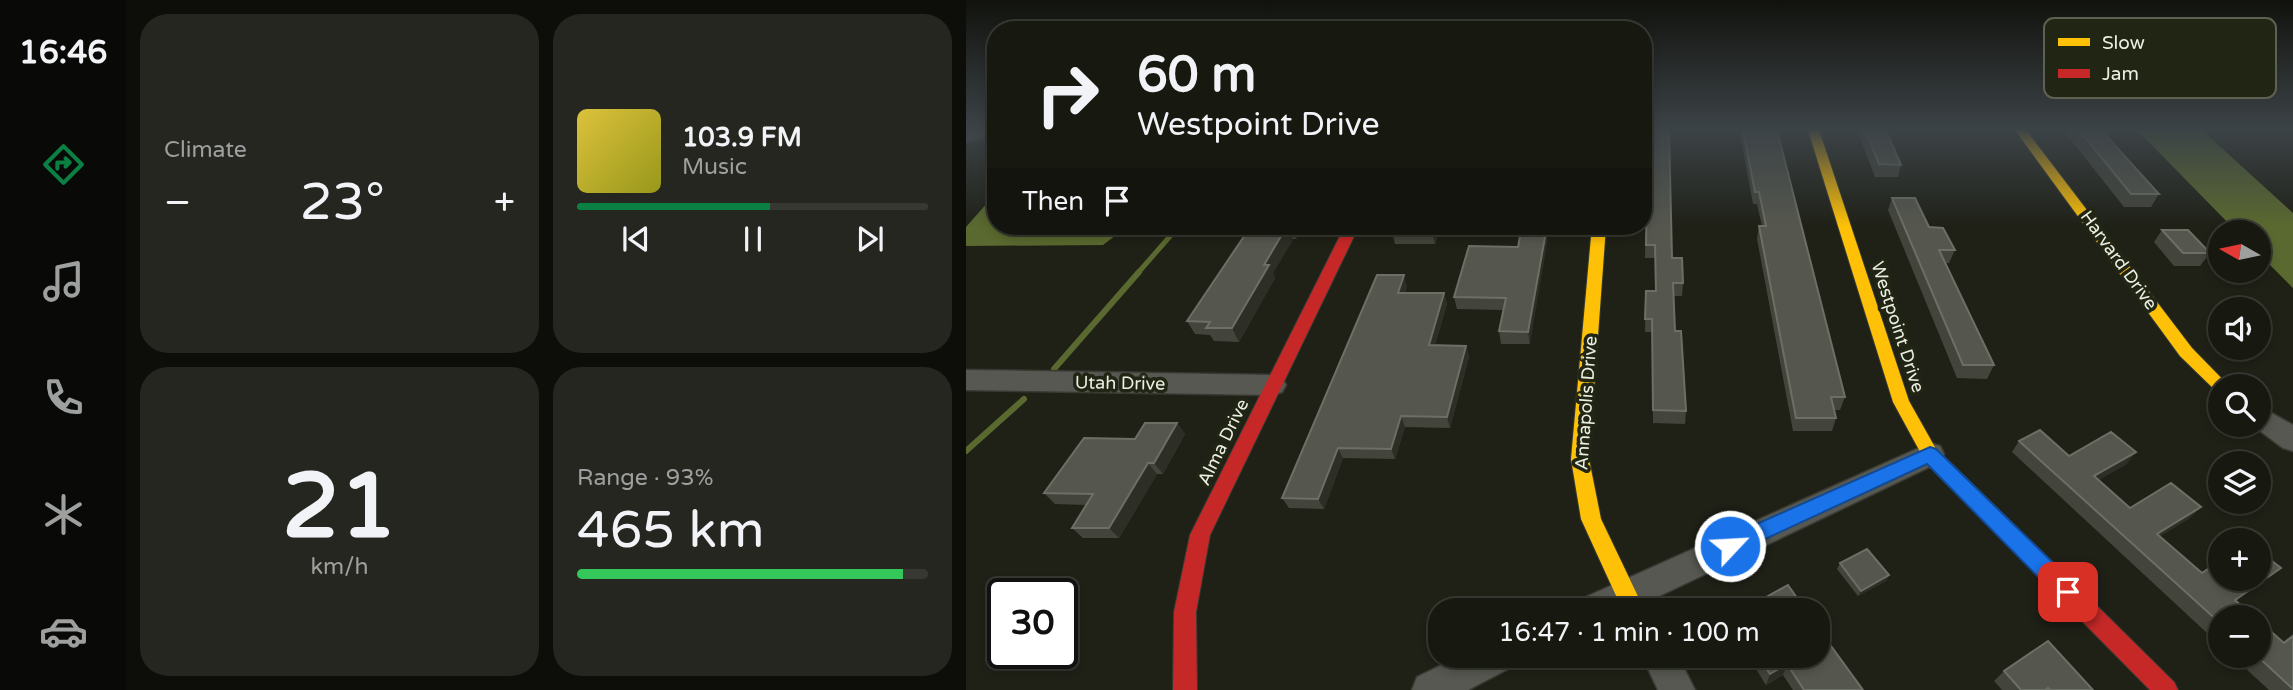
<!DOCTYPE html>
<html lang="en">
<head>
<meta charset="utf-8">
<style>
	body { margin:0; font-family:"Varela Round",sans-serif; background:#24261f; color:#f1f3f6; height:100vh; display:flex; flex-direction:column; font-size:26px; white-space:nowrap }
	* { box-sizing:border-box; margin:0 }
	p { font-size:23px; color:#9ea09f }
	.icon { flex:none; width:38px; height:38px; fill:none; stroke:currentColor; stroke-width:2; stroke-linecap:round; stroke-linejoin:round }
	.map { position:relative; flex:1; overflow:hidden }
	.sheet { display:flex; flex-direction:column; gap:14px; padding:14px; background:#0d0e09; width:840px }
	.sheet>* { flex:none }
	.guide { position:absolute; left:21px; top:21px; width:665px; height:214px; border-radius:28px; box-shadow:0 4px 10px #0003,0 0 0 2px #363831; background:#171911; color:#f1f3f6; overflow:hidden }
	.needle { width:46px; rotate:279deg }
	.buttons { position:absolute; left:1242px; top:220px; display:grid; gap:14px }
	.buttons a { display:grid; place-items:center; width:63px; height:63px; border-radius:50%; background:#171911; box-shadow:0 4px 10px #0003,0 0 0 2px #363831; font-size:35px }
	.speed { position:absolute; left:21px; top:578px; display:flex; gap:14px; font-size:35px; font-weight:700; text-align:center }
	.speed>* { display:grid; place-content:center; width:91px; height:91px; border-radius:50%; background:#171911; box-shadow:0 4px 10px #0003,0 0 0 2px #363831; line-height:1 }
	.speed .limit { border:4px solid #111; border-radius:10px; background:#fff; color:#111 }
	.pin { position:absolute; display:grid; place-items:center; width:60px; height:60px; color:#fff; margin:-30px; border-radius:14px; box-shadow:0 4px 10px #0006 }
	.me { position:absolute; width:77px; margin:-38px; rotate:65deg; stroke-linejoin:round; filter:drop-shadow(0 0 5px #0008) }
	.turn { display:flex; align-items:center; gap:24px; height:147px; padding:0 35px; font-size:32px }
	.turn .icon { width:91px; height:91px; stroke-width:2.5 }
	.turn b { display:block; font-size:49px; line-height:60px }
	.then { display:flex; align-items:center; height:66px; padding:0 35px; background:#0003; gap:14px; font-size:26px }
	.big { font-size:52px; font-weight:600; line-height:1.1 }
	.sheet .tile { flex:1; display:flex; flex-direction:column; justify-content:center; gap:10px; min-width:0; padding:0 24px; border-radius:28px; background:#24261f }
	.sheet .dial { align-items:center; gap:0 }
	.dial b { font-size:91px; line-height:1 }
	.song { display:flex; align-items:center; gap:21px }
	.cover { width:84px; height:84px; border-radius:10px; background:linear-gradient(135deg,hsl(50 70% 55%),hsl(60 70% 35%)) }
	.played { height:7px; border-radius:4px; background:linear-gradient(90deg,#0b8043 55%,#363831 55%) }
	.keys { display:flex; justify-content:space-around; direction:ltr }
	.heat { display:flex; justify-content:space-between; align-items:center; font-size:38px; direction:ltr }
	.charge { height:10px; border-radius:5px; background:linear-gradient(90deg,#34c759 93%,#363831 0) }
	.sheet .tiles { flex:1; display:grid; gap:14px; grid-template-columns:repeat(2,1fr) }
	.trip { position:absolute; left:462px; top:598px; width:402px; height:70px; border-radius:28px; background:#171911; box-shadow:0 4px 10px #0003,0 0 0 2px #363831; font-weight:600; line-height:70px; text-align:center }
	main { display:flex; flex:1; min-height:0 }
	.dock { display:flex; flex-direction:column; width:126px; justify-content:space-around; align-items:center; background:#090a07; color:#9ea09f }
	.dock .icon { width:49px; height:49px }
	.dock .current { color:#0b8043 }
	.dock b { font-size:32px; color:#f1f3f6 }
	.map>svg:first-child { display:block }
</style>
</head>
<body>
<main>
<nav class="dock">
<b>16:46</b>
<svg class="icon current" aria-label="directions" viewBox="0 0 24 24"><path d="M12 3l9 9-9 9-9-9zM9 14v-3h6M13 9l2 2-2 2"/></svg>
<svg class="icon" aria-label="music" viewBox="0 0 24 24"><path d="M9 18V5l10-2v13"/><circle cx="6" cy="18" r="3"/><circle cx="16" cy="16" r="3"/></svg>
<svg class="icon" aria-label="phone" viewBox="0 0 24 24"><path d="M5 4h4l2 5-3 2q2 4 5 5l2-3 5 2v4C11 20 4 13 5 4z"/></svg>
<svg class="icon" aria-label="climate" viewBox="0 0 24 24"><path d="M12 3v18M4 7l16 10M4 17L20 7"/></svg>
<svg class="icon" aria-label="car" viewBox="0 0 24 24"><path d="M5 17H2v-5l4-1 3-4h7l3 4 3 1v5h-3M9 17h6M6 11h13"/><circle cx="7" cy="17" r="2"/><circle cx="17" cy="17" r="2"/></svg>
</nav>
<section class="sheet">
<div class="tiles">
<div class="tile"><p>Climate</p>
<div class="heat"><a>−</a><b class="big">23°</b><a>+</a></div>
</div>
<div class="tile">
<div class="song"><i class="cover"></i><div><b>103.9 FM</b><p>Music</p></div></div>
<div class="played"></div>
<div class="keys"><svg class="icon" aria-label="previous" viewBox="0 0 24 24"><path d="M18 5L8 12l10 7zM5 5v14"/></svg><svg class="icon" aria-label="pause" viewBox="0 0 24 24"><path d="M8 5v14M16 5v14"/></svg><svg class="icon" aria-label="next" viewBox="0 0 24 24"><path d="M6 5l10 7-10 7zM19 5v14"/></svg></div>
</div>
<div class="tile dial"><b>21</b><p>km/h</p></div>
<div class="tile"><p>Range · 93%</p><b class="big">465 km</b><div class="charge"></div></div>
</div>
</section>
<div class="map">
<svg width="1327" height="690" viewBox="0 0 1327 690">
	<rect width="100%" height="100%" fill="#1f2117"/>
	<!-- water -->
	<path fill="#5a692f" d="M1171 130H1236L1327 213V288L1293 254V233H1272Z
		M30 193V226H162L137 245 0 246V227Z"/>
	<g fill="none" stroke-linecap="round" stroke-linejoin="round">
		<!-- stream-far1 -->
		<path stroke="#5a692f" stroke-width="5" d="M171 274 213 226"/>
		<!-- stream -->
		<path stroke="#5a692f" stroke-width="6" d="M88 369 173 272
			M0 451 58 399"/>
		<defs>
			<path id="street" d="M30 130 28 134 0 142V131Z
				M0 370 307 375 316 378 320 385 316 392 307 395 0 390Z
				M1293 406 1327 425V451L1317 448 1286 425H1293Z
				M964 443 974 446 978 454 974 462 662 611H608L613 600Z
				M494 656H549L544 668 502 690H446L451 677Z
				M676 656H712L729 690H692Z"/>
			<path id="slow" d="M842 130H853L943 401 970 449 1118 593 1121 600 1118 607 1110 610 1102 607 958 459 927 402Z
				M1049 130H1060L1226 348 1264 387H1255V393L1250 391 1214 356Z
				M626 226H640L623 459 635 519 679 611H657L615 519 605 459Z"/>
			<path id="jam" d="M379 226H393L244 535 230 612 231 690H207L208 612 224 535Z
				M1110 590 1118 593 1208 682 1212 690H1184L1102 607 1099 600 1102 593Z"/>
		</defs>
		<!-- street casing -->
		<use href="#street" stroke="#393b33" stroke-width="3"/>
		<!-- slow casing -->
		<use href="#slow" stroke="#393b33" stroke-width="2"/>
		<!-- jam casing -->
		<use href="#jam" stroke="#393b33" stroke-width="2"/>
		<!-- street -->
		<use href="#street" fill="#565851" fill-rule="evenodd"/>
		<!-- slow -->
		<use href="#slow" fill="#ffc107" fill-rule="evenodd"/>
		<!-- jam -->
		<use href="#jam" fill="#c62828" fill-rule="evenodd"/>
	</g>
	<!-- wall -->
	<path fill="#43453c" d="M682 130 706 258 717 283 716 296H707L709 331 720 411 719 424 687 423 686 332H679L680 291H689V258H679Z
		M776 130H811L879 397 874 410H868L870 418 866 431H827L791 239 793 226H796L791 204H787L775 138Z
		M891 130H920L935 165 932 177H909Z
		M1097 130H1135L1193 194 1185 207H1158Z
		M926 198 963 227 989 250 983 263H980L1028 365 1021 379 991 378 922 210Z
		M285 226H337L330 239H327L307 273 309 278 273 342 248 341 244 335 229 334 221 321Z
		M428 226H475L469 244H429L426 231Z
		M1196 230 1244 253 1234 266H1208L1188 242Z
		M552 247 564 344H535L533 331 537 310 491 309 488 297Z
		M441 286 439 293H478L481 304 469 345 500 346 503 357 484 428 439 427 429 459 377 458 358 509 323 508 316 498Z
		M211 423 219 434 197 474H191L153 538H117L106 528 121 505 89 504 78 493Z
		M1053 441 1103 456 1161 464 1132 480 1164 508 1224 518 1194 536 1236 573 1315 568 1270 601 1255 618V646L1046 452Z
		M874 563 923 575 920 581 892 596 871 569Z
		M1327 634V690H1303L1266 656H1293L1317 642Z
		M782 656H852L897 690H827L817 675 800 685Z
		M1038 671 1127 690H1036L1028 681Z"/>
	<!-- shaded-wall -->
	<path fill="#2d2f26" d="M321 226 327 239 307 273 309 278 273 342 266 328 298 265Z
		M325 226H337L330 239Z
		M468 226H475L469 244 466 231Z
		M581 226H584L564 344 562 332Z
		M438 275 441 286 435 303 432 293Z
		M478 293 481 304 466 356 463 345Z
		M500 346 503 357 484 428 481 417Z
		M435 416 439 427 429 459 425 449Z
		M211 423 219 434 197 474 188 463Z
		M372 448 377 458 358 509 352 499Z
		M1170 452 1161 464 1119 488 1128 476Z
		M182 463 191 474 153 538 143 528Z
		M1235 507 1224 518 1180 544 1191 534Z
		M923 575 920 581 892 596 895 591Z
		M821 664 817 675 800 685 804 674Z"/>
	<!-- building -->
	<path fill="#55574e" stroke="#6c6f65" stroke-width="2" d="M682 130H703L706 258H716L717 283H707L709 331H715L720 411 687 410 686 319H679L680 291H690L689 245H680Z
		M777 130H811L879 397H865L870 418H830L793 226H800L793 192H789Z
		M899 130H920L935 165 913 164Z
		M1113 130H1135L1193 194H1165Z
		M926 198H949L963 227 977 228 989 250H973L1028 365H997Z
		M285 226H325H321L298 265H303L266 328H240L244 322 221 321Z
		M428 226H468L466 231H426Z
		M556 226H581L562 332 533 331 540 298 488 297 503 246 552 247Z
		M1196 230H1222L1244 253H1217Z
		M411 275H438L432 293H478L463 345 500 346 481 417 435 416 425 449 372 448 352 499 316 498Z
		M179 423H211L188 463H182L143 528H106L127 494 78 493 118 438 169 439Z
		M1074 430 1103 456 1145 432 1170 452 1128 476 1164 508 1205 483 1235 507 1191 534 1236 573 1255 560V579H1293V551L1315 568 1269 600 1289 618H1255V624L1053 441Z
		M901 549 923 575 895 591 874 563Z
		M822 585 840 611H785L782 607Z
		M1293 621 1318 643 1327 636V689L1291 656H1293Z
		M852 628 897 690H838L821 664 804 674 792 656H852Z
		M1082 641 1127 690H1084L1082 688 1080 690H1055L1038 671Z"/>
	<!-- sky -->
	<linearGradient id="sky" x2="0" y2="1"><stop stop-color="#11120d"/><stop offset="0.57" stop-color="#3c4347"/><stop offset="1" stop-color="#3c4347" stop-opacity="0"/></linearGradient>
	<rect width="1327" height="227" fill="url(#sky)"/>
	<!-- route -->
	<path fill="#1a73e8" stroke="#114b97" stroke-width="2" d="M964 447 970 449 1109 584 1112 592 1109 599 1102 602 1094 599 961 464 771 552 764 555 757 552 754 546 757 539Z"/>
	<g text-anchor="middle" stroke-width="7" stroke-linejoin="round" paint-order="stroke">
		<!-- street labels -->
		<g font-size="18" fill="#ebeee2" stroke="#212513">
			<text transform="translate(1153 260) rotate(54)" y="6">Harvard Drive</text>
			<text transform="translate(932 327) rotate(72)" y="6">Westpoint Drive</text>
			<text transform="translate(154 383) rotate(1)" y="6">Utah Drive</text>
			<text transform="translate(620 403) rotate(-86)" y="6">Annapolis Drive</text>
			<text transform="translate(257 442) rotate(-64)" y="6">Alma Drive</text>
		</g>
	</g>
	<!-- legend -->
	<rect x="1078" y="18" width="232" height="80" rx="10" fill="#212513" stroke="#5e6151" stroke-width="2"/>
	<rect x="1092" y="38" width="32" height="8" fill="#ffc107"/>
	<rect x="1092" y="69" width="32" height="9" fill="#c62828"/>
	<g font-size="19" fill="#ebeee2">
		<text x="1136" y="49">Slow</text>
		<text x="1136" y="80">Jam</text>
	</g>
</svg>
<div class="buttons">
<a><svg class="needle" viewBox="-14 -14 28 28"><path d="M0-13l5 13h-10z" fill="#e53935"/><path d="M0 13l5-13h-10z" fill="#9ea09f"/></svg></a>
<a><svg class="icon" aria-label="sound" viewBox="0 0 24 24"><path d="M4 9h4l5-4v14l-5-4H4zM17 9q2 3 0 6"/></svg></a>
<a><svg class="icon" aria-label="search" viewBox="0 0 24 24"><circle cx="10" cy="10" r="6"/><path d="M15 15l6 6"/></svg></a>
<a><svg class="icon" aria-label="layers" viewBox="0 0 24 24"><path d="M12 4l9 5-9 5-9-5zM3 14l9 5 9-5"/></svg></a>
<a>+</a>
<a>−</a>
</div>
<div class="speed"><div class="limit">30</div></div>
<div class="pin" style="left:1102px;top:592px;background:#d93025"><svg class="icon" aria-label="arrive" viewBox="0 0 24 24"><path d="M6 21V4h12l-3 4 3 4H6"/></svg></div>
<svg class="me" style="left:764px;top:546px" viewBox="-20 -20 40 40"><circle r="17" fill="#1a73e8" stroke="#fff" stroke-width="3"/><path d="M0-11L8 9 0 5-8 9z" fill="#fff"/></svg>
<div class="trip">16:47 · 1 min · 100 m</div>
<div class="guide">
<div class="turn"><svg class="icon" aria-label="right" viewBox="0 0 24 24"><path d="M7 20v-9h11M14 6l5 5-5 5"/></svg><div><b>60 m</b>Westpoint Drive</div></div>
<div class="then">Then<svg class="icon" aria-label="arrive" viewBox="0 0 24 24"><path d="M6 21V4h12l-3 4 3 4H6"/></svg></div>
</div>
</div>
</main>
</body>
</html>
